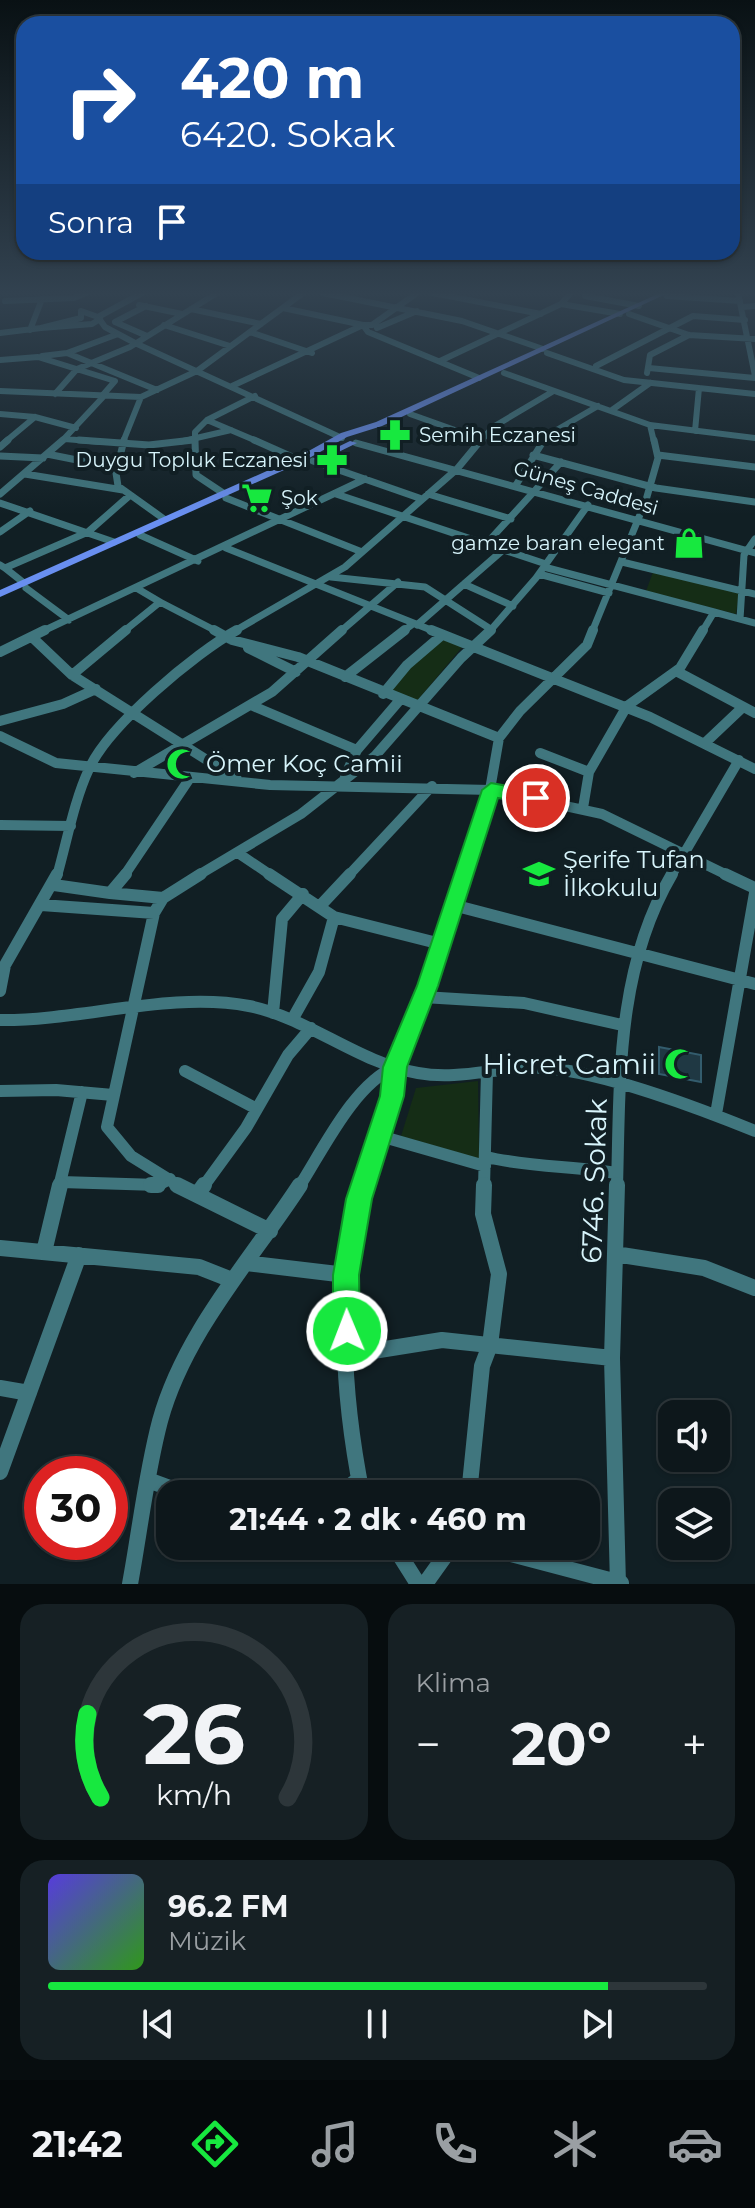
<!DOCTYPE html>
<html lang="tr">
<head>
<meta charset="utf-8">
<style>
	body { margin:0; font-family:Montserrat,sans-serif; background:#162024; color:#f1f3f6; height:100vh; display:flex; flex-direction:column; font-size:30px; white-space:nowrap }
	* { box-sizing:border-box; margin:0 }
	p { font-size:26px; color:#9a9fa3 }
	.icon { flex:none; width:44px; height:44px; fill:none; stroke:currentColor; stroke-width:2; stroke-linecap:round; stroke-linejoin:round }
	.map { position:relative; height:1584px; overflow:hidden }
	.side { display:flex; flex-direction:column; gap:20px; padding:20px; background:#070d0f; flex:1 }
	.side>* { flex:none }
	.hud { position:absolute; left:16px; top:16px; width:724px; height:244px; border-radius:24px; box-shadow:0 2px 6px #0004,0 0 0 2px #2d363a; background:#1a4fa0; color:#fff; overflow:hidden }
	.fabs { position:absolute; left:658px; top:1400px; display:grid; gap:16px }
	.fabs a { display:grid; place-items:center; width:72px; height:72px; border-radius:16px; background:#0d171b; box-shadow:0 2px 6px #0004,0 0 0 2px #2d363a; font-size:40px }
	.speed { position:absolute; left:24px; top:1456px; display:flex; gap:16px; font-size:40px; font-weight:700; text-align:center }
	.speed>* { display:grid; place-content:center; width:104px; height:104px; border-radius:50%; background:#0d171b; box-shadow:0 2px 6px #0004,0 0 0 2px #2d363a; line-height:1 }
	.speed .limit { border:12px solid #d22; background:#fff; color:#111 }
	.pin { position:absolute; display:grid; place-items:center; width:68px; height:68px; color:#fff; margin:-34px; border:4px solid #fff; border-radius:50%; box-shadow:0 2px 8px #0007 }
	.me { position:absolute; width:88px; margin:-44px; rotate:359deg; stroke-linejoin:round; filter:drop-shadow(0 0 6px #0008) }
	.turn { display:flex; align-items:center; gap:28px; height:168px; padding:0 32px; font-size:36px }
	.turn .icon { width:104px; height:104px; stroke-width:2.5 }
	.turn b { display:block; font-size:56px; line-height:68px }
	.then { display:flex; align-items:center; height:76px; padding:0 32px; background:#0003; gap:16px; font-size:30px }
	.big { font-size:60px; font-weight:700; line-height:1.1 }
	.side .widget { flex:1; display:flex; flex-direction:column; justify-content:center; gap:12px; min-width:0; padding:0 28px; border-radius:24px; background:#162024 }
	.side .dial { align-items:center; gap:0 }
	.dial svg { height:208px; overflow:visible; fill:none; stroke:#2d363a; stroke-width:7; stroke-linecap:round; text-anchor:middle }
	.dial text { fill:#f1f3f6; stroke:none }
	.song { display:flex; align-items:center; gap:24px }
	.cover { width:96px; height:96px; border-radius:12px; background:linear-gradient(135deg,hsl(250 70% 55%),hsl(110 70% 35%)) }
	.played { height:8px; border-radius:4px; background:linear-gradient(90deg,#17e83f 85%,#2d363a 85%) }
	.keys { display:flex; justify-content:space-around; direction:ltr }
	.heat { display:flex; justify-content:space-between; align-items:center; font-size:44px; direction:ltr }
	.side .tiles { flex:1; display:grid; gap:20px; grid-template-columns:1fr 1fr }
	.widget:last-child { grid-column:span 2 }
	.trip { position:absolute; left:156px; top:1480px; width:444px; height:80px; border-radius:24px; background:#0d171b; box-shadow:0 2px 6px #0004,0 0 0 2px #2d363a; font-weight:700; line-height:80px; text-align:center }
	.menu { display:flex; height:128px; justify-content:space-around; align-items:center; background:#05090b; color:#9a9fa3 }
	.menu .icon { width:56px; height:56px }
	.menu .active { color:#17e83f }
	.menu b { font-size:36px; color:#f1f3f6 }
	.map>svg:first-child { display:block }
</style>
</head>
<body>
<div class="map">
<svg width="755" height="1584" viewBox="0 0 755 1584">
	<rect width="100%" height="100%" fill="#111f24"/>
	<!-- green -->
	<path fill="#152d16" d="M653 572 739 593 736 614 646 591Z
		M442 639 463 646 416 702 392 690 409 667Z
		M478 1081 479 1159 401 1136 416 1088Z"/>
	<!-- building -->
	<path fill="#1f3843" stroke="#335c6d" stroke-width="2" d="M659 1047 701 1055V1082L659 1074Z"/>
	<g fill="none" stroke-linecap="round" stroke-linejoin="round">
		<!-- minor-far4 -->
		<path stroke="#40767e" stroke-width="6" d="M323 293 462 321 543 349
			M433 293 541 314
			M738 293 755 376
			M585 296 639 306
			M667 296 740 301
			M5 301 74 298 86 293
			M561 304 620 314
			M139 305 182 314
			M146 306 115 322 147 336
			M742 307 755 306
			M283 308 363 325 368 332 479 378
			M191 309 261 324
			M629 314 689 335 755 339
			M98 317 105 327 135 343 342 438
			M100 319 92 324 41 328 81 318V311L98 317 142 293
			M164 325 230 346
			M377 328 417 311
			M30 330 42 299
			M250 332 312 353
			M0 333 41 328
			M67 353 118 334
			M547 353 624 380 755 394
			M42 356 67 353 157 390
			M0 360 38 357 115 381 102 396
			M440 361 561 304 571 293
			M596 366 693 316 745 320
			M649 368 755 378
			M504 373 650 425
			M647 373 650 355 689 335
			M232 386 363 325H372L417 293
			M0 391 141 397 197 371 303 293
			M55 394 77 369 130 347 217 293
			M612 410 650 383
			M0 414 35 417 76 428
			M410 414 483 440
			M207 420 259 442
			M695 431 699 388
			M65 439 101 442
			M5 442 35 417
			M61 442 104 396
			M123 442 141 397
			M179 442 231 430
			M195 442V432L207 420 255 396
			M480 442 493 427 552 392
			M543 442 548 435 598 406
			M654 442 650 425 755 438"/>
		<!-- minor-far3 -->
		<path stroke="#40767e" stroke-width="7" d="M79 440 149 445 193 440
			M124 440 116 473 118 486 164 519
			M195 440 196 475 223 493
			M254 440 299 460
			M356 443 755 553
			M0 447 8 440
			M47 454 82 461
			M533 455 656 488 755 502
			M658 455 755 467
			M0 456 43 458
			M313 461 422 499
			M25 474 123 490
			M516 485 544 440
			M0 494 63 440
			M336 494 546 564
			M428 494 511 519
			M226 498 362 552
			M0 503 114 542
			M0 532 30 511
			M140 535 198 561
			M486 544 561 462
			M226 548 436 632
			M622 562 755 594
			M0 565 5 568 88 532 129 496
			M544 567 714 612 702 632
			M5 568 24 583
			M539 574 609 593
			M331 577 425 587 492 630
			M464 584 513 606
			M26 588 69 620
			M160 602 218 632
			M714 612 755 623
			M740 619 744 555 755 539
			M417 625 503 550
			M41 632 365 479
			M123 632 160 602 138 589
			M233 632 345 567 457 469 481 440
			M340 632 398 582
			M402 632 413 624
			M489 632 536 578 588 505
			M592 632 646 500 658 458 654 440"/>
		<!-- minor-far2 -->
		<path stroke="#40767e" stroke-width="10" d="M214 630 230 639
			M431 630 650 717 755 769
			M32 637 72 675 237 779
			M232 640 298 657 499 738
			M248 648 296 672
			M0 652 45 630
			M676 671 755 713
			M72 675 126 630
			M345 677 405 630
			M383 694 407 665 442 635
			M253 706 357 750
			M0 721 63 704 96 689
			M0 736 56 763 270 785 491 790 602 814 729 876
			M706 742 743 707
			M540 753 589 772
			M134 773 272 692 342 630
			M345 776 357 750 399 701
			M583 808 589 772 627 706 680 668 703 630
			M0 825 71 826
			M238 853 272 876
			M57 876C67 841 74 801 89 769 108 726 195 653 237 630
			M124 876 190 778
			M197 876 301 814 375 756 461 658 491 630
			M348 876 432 786
			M464 876 487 807 499 738 520 711 587 645 593 630
			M671 876 739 760"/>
		<!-- minor-far1 -->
		<path stroke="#40767e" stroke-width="12" d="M269 874 334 917 441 944
			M725 874 755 888
			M54 885 110 893 126 874
			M110 893 163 898
			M41 905 154 913
			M321 905 350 874
			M453 905 755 984
			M0 991 5 965 57 874
			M423 997 524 1003 622 1025
			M273 1013 282 919 303 894
			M0 1020C80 1021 171 991 249 1006 309 1018 358 1063 418 1073 461 1081 503 1065 545 1068 603 1072 701 1109 755 1131
			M292 1020 319 972 334 917
			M185 1071 257 1109
			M0 1091 56 1090 113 1095
			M716 1114 755 893
			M380 1136 485 1166
			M486 1157C529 1167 572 1166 616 1173
			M61 1182 158 1185 170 1179
			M59 1187 82 1092
			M181 1187 131 1156 107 1127 154 913 163 898 201 874
			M203 1187 246 1128 288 1055 311 1028
			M299 1187C323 1150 354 1084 395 1067
			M363 1187 392 1096 395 1067 465 874
			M484 1187 487 1072
			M617 1187C620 1080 616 969 672 874"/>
		<!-- minor -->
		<path stroke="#40767e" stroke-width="16" d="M151 1185H158
			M177 1185 270 1231
			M617 1185 612 1358 618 1584
			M197 1195 204 1185
			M0 1248 199 1267 232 1280
			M44 1252 60 1185
			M615 1254 704 1268 755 1288
			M246 1263 346 1275
			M348 1355 442 1340 612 1358
			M0 1388 29 1393
			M0 1472 79 1255
			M148 1480 186 1494
			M340 1494 358 1480
			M362 1494C343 1399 334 1279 364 1185
			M469 1494 482 1366 490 1345 499 1274 483 1214 484 1185
			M394 1546 418 1584
			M480 1546 621 1583
			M130 1584C140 1530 146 1474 160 1421 184 1333 251 1260 300 1185
			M425 1584 452 1546"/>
		<!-- major -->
		<path fill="#698ff0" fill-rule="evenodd" d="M660 293H668L382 426 347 437 302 462 0 597V590L296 458 341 433 376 422Z
			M350 441 357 443 320 461 313 459Z"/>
	</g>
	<!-- sky -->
	<linearGradient id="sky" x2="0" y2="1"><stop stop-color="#091114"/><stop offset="0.57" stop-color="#324250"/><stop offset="1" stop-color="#324250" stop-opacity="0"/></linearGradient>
	<rect width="755" height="515" fill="url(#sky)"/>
	<!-- route -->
	<path fill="#17e83f" stroke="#0f9729" stroke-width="2" d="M491 783 536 791 545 798 536 805 498 798 438 986 407 1067 404 1096 372 1199 359 1275 360 1331 356 1341 347 1345 337 1341 333 1331V1275L346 1199 380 1096 383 1067 417 986 482 790Z"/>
	<!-- icons -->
	<defs>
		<symbol id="pharmacy-bare" viewBox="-9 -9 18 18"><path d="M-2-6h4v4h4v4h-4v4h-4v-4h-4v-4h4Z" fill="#17e83f" stroke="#111f24" stroke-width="2.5" paint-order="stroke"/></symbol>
		<symbol id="supermarket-bare" viewBox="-9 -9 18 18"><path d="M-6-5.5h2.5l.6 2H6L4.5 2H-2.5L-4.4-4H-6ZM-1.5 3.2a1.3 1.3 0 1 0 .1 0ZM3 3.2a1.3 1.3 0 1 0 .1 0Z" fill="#17e83f" stroke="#111f24" stroke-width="2.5" paint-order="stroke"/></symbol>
		<symbol id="shop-bare" viewBox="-9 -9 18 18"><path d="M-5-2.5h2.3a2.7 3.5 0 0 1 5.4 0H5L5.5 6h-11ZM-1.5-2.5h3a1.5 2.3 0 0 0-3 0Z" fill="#17e83f" stroke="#111f24" stroke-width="2.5" paint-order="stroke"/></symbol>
		<symbol id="mosque-bare" viewBox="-9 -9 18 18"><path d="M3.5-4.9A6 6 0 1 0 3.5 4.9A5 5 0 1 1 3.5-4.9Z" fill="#17e83f" stroke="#111f24" stroke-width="2.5" paint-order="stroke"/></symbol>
		<symbol id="school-bare" viewBox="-9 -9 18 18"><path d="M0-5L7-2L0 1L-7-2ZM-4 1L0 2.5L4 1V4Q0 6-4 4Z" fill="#17e83f" stroke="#111f24" stroke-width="2.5" paint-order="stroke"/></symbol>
	</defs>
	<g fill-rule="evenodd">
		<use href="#pharmacy-bare" x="373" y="413" width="44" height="44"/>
		<use href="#pharmacy-bare" x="310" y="438" width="44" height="44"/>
		<use href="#supermarket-bare" x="235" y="476" width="44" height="44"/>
		<use href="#shop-bare" x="667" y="521" width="44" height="44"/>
		<use href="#mosque-bare" x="160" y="742" width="44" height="44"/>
		<use href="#school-bare" x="517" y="852" width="44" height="44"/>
		<use href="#mosque-bare" x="658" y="1042" width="44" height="44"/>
	</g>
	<g text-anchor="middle" stroke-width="8" stroke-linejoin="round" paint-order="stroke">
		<!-- far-poi labels -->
		<g font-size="20" fill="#d7f4fb" stroke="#111f24" text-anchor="start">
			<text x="419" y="442">Semih Eczanesi</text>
			<text x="308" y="467" text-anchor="end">Duygu Topluk Eczanesi</text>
			<text x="281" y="505">Şok</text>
			<text x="665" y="550" text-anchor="end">gamze baran elegant</text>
		</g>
		<!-- far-street labels -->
		<g font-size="20" fill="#d7f4fb" stroke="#111f24">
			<text transform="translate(586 488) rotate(16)" y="7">Güneş Caddesi</text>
		</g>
		<!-- poi labels -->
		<g font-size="24" fill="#d7f4fb" stroke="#111f24" text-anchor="start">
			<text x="206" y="772">Ömer Koç Camii</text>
			<text x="563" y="868">Şerife Tufan<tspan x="563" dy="28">İlkokulu</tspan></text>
		</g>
		<!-- near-poi labels -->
		<g font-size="28" fill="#d7f4fb" stroke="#111f24" text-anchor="end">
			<text x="656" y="1074">Hicret Camii</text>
		</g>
		<!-- near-street labels -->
		<g font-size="28" fill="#d7f4fb" stroke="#111f24">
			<text transform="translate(594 1181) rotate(-88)" y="10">6746. Sokak</text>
		</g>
	</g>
</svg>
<div class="fabs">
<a><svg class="icon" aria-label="sound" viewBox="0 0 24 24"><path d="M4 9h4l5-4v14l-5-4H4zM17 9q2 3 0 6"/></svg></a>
<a><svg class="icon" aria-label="layers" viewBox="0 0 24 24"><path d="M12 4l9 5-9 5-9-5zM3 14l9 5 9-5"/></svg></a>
</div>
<div class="speed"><div class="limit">30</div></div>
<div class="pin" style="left:536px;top:798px;background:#d93025"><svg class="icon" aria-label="arrive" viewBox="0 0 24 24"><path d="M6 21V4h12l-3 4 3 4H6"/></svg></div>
<svg class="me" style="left:347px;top:1331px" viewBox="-20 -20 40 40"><circle r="17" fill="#17e83f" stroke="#fff" stroke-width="3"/><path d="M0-11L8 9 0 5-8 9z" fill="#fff"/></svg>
<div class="trip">21:44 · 2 dk · 460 m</div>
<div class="hud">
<div class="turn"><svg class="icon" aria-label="right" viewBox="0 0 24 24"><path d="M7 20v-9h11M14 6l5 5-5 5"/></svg><div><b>420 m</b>6420. Sokak</div></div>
<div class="then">Sonra<svg class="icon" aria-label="arrive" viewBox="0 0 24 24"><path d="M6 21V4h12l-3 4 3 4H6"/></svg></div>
</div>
</div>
<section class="side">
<div class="tiles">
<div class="widget dial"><svg viewBox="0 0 100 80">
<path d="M14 69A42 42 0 1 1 86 69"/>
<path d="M14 69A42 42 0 0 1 9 37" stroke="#17e83f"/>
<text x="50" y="56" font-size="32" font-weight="700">26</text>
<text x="50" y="72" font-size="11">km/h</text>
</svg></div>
<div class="widget"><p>Klima</p>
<div class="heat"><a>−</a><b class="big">20°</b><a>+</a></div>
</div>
<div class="widget">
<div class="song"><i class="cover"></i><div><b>96.2 FM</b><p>Müzik</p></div></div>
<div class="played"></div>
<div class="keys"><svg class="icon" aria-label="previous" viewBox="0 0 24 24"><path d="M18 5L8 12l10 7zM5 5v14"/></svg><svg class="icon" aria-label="pause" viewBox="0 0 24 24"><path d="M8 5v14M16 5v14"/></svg><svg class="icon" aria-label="next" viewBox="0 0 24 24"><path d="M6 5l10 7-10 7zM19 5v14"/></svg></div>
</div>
</div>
</section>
<nav class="menu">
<b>21:42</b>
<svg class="icon active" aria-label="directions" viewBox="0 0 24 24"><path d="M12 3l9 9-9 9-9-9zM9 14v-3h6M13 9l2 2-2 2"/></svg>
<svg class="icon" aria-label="music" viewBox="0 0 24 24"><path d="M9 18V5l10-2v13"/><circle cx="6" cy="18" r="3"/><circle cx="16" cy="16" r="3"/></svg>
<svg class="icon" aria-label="phone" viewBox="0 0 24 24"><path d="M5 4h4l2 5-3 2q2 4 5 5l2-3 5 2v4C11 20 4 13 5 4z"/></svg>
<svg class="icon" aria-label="climate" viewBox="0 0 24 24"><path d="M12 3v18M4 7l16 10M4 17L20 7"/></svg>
<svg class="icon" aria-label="car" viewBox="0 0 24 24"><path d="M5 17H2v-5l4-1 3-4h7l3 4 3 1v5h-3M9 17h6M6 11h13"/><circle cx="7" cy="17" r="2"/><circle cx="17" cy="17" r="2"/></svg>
</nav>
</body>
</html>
